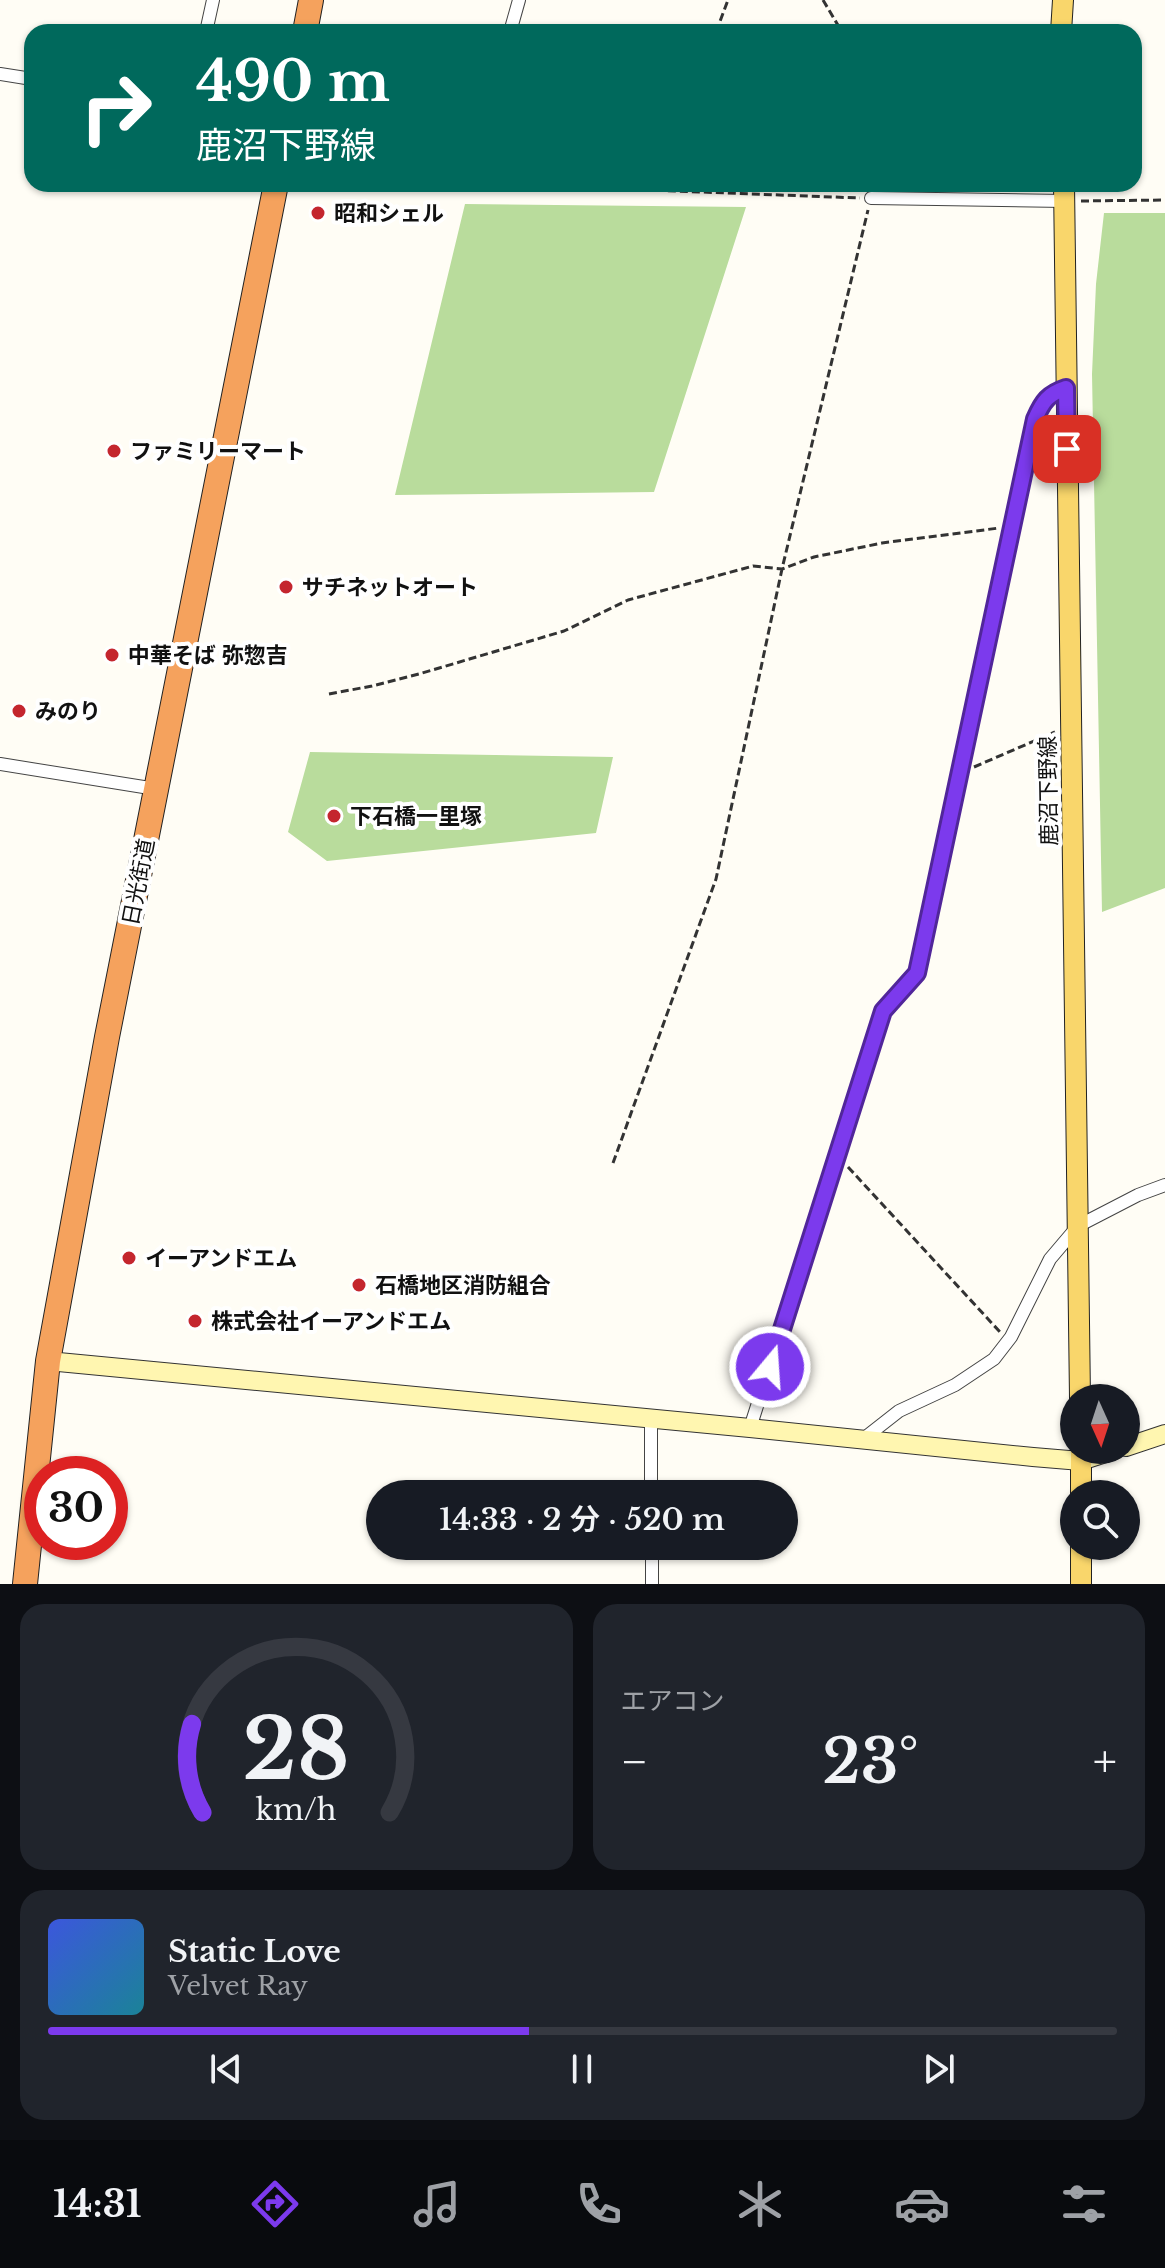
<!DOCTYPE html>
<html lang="ja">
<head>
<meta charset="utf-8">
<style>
	body { margin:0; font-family:"Libre Baskerville","Noto Sans JP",serif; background:#20242c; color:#f1f3f6; height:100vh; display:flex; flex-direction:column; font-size:30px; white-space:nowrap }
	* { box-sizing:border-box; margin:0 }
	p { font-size:26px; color:#9ea1a6 }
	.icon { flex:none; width:44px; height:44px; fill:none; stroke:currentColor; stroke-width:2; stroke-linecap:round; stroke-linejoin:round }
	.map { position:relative; height:1584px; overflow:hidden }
	.details { display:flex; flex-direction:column; gap:20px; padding:20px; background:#0d0f14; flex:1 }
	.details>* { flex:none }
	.hud { position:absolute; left:24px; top:24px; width:1118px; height:168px; border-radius:24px; box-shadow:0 2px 6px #0004; background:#00695c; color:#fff; overflow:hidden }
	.needle { width:52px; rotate:177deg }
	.controls { position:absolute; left:1060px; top:1384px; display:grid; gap:16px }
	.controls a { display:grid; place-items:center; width:80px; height:80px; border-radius:50%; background:#171b24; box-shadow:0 2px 6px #0004; font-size:40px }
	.speed { position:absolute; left:24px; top:1456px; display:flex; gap:16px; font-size:40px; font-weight:700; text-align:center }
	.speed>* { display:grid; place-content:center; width:104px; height:104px; border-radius:50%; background:#171b24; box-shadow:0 2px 6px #0004; line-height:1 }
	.speed .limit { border:12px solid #d22; background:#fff; color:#111 }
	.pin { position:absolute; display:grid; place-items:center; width:68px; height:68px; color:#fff; margin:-34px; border-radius:16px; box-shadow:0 4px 12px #0006 }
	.me { position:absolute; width:88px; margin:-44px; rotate:18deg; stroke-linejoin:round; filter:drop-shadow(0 0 6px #0008) }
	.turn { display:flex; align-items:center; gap:28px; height:168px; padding:0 40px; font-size:36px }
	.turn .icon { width:104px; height:104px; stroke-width:2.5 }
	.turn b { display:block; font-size:56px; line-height:68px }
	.big { font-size:60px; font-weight:600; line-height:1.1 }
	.details .card { flex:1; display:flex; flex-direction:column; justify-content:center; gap:12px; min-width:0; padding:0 28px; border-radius:24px; background:#20242c }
	.details .dial { align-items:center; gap:0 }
	.dial svg { height:208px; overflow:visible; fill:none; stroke:#363941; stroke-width:7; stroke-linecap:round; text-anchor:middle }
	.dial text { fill:#f1f3f6; stroke:none }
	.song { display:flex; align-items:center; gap:24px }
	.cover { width:96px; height:96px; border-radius:12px; background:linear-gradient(135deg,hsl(230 70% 55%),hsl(190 70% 35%)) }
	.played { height:8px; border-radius:4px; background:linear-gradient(90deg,#7c3aed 45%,#363941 45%) }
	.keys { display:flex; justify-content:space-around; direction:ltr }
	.heat { display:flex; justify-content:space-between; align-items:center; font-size:44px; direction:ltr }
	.details .tiles { flex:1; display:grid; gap:20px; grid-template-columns:1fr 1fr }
	.card:last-child { grid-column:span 2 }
	.trip { position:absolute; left:366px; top:1480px; width:432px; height:80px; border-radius:40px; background:#171b24; box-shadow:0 2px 6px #0004; font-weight:600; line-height:80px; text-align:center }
	.dock { display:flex; height:128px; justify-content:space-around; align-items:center; background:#090b0e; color:#9ea1a6 }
	.dock .icon { width:56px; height:56px }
	.dock .current { color:#7c3aed }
	.dock b { font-size:36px; color:#f1f3f6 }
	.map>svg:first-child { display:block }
</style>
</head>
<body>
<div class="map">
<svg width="1165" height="1584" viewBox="0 0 1165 1584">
	<rect width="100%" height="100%" fill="#fffdf5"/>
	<!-- forest -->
	<path fill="#b9dc9c" d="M465 204 746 207 654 492 395 495Z
		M1104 213H1165V888L1102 912 1092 374 1096 284Z
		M310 752 613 757 596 833 327 861 288 832Z"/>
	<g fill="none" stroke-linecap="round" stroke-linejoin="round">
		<defs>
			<path id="street" d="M206 32 213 0
				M510 32 519 0
				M0 74 32 79
				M871 198 1065 201
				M0 764 156 789
				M651 1418V1494
				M750 1428 883 1011 917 973 1035 419C1043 401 1048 394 1066 388
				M862 1440 899 1411 955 1385 994 1359 1011 1337 1050 1259 1078 1226 1138 1195 1165 1185
				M652 1546V1584"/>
			<path id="secondary" d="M48 1361 750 1428 1033 1457 1081 1461 1115 1450
				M1126 1447 1165 1434"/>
			<path id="primary" d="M1061 32 1063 0
				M1064 184 1080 1398
				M1081 1450V1494
				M1081 1546V1584"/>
			<path id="highway" d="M305 32 311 0
				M25 1584 48 1361 107 1037 276 184"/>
		</defs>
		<!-- street casing -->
		<use href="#street" stroke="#444" stroke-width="14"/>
		<!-- secondary casing -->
		<use href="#secondary" stroke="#333" stroke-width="20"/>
		<!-- primary casing -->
		<use href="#primary" stroke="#222" stroke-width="22"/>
		<!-- highway casing -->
		<use href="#highway" stroke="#222" stroke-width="26"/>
		<!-- path -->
		<path stroke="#333" stroke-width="3" stroke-dasharray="8 4" stroke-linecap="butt" d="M823 0 842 32
			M716 32 728 0
			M488 184 860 198
			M1081 201 1165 200
			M329 694 372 686 419 674 564 631 628 600 753 566 782 569 814 557 882 543 999 528
			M974 767 1055 732
			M613 1163 716 879 782 569 868 210
			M848 1167 1000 1332"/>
		<!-- street -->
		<use href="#street" stroke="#fff" stroke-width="12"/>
		<!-- secondary -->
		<use href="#secondary" stroke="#fff6b0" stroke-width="18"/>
		<!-- primary -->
		<use href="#primary" stroke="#f9d66b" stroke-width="20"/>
		<!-- highway -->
		<use href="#highway" stroke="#f5a25d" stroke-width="24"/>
	</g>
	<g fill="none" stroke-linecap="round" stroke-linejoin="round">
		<defs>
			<path id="route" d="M770 1367 883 1011 917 973 1035 419C1043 401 1048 394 1066 388L1067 449"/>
		</defs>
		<!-- route casing -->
		<use href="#route" stroke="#51269a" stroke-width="20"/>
		<!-- route -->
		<use href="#route" stroke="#7c3aed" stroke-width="14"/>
	</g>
	<!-- markers -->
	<g fill="#c4262e" stroke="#fff" stroke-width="3">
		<circle cx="318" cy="213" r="8"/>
		<circle cx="114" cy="451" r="8"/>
		<circle cx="286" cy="587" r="8"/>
		<circle cx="112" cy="655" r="8"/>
		<circle cx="19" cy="711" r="8"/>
		<circle cx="334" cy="816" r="8"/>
		<circle cx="129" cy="1258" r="8"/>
		<circle cx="359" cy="1285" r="8"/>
		<circle cx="195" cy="1321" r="8"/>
	</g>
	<g text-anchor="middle" stroke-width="8" stroke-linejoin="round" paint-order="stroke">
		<!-- poi labels -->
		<g font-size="22" font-weight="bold" fill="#111" stroke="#fff" text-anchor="start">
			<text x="334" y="221">昭和シェル</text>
			<text x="130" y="459">ファミリーマート</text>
			<text x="302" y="595">サチネットオート</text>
			<text x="128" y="663">中華そば 弥惣吉</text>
			<text x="35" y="719">みのり</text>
			<text x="350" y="824">下石橋一里塚</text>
			<text x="145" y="1266">イーアンドエム</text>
			<text x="375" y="1293">石橋地区消防組合</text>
			<text x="211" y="1329">株式会社イーアンドエム</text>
		</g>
		<!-- street labels -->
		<g font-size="22" fill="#111" stroke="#fff">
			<text transform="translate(1048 791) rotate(-91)" y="8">鹿沼下野線</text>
			<text transform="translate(138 882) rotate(-79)" y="8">日光街道</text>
		</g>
	</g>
</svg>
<div class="controls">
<a><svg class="needle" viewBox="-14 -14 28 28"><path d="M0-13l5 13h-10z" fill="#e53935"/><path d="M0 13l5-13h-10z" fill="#9ea1a6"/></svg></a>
<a><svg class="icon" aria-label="search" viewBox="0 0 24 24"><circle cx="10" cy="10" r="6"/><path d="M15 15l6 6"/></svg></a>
</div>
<div class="speed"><div class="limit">30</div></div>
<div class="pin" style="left:1067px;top:449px;background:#d93025"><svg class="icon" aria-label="arrive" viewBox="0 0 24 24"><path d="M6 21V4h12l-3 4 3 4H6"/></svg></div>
<svg class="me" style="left:770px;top:1367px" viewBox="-20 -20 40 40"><circle r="17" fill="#7c3aed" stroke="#fff" stroke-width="3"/><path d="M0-11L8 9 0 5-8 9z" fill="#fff"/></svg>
<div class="trip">14:33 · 2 分 · 520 m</div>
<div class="hud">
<div class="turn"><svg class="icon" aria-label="right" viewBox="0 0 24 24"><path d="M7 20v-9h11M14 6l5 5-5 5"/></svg><div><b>490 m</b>鹿沼下野線</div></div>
</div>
</div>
<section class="details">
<div class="tiles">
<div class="card dial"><svg viewBox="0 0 100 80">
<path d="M14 69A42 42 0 1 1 86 69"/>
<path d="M14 69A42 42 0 0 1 10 35" stroke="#7c3aed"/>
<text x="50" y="56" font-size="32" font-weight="700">28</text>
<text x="50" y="72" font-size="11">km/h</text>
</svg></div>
<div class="card"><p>エアコン</p>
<div class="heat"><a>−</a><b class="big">23°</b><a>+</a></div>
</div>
<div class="card">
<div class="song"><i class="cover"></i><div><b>Static Love</b><p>Velvet Ray</p></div></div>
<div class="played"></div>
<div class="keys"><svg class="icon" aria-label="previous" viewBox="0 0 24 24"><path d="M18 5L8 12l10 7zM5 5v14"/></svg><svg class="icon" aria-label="pause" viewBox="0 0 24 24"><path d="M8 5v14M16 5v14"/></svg><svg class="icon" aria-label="next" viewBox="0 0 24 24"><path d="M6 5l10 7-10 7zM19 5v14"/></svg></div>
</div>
</div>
</section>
<nav class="dock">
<b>14:31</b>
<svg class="icon current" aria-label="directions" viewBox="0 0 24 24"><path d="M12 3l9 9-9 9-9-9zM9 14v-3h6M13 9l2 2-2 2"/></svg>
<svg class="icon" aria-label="music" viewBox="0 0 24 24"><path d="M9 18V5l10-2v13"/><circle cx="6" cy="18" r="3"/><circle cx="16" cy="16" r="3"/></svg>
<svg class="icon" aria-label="phone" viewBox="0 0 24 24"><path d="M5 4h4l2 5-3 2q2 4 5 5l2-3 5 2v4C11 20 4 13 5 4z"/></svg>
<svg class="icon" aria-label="climate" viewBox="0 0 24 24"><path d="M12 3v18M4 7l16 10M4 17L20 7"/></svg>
<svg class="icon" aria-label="car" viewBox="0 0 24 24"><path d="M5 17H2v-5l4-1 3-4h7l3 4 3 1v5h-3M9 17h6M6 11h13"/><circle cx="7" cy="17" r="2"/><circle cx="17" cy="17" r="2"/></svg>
<svg class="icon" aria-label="filters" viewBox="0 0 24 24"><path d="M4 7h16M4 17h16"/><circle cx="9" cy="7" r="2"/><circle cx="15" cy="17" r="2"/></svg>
</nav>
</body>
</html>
